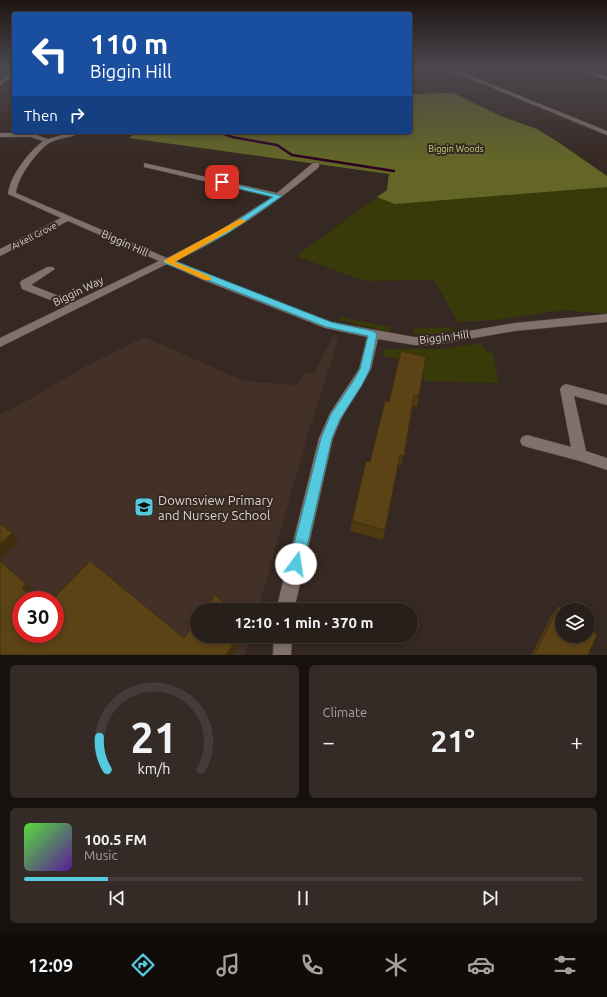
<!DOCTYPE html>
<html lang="en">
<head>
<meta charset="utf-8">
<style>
	body { margin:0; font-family:Ubuntu,sans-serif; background:#342b27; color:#f1f3f6; height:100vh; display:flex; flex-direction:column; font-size:15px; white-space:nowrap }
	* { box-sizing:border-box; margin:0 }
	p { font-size:13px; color:#a5a2a2 }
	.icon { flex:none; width:22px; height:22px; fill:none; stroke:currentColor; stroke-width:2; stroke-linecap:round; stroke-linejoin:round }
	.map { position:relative; height:655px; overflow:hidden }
	.details { display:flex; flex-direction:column; gap:10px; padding:10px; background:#16100e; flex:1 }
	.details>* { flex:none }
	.guide { position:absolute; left:12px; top:12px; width:400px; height:122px; border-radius:4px; box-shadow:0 2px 6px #0003,0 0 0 1px #443c39; background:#1a4fa0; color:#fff; overflow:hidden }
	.tools { position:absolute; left:555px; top:603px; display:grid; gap:8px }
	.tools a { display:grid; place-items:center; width:40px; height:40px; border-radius:50%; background:#281e1a; box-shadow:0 2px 6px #0003,0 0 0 1px #443c39; font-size:20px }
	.speed { position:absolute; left:12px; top:591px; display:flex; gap:8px; font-size:20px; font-weight:700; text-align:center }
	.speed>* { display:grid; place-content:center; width:52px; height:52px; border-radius:50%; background:#281e1a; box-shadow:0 2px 6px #0003,0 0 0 1px #443c39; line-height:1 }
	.speed .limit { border:6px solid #d22; background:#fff; color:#111 }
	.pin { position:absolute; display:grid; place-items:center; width:34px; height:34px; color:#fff; margin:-17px; border-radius:8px; box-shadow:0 2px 6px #0006 }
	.me { position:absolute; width:44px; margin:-22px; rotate:14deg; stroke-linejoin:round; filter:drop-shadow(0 0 3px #0008) }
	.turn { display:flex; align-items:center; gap:14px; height:84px; padding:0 12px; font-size:18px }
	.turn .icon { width:52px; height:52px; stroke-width:2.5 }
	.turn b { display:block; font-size:28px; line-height:34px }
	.then { display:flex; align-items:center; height:38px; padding:0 12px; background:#0003; gap:8px; font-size:15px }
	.big { font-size:30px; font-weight:700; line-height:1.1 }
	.details .tile { flex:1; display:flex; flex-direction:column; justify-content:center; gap:6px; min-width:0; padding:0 14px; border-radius:6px; background:#342b27 }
	.details .dial { align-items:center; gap:0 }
	.dial svg { height:104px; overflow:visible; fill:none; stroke:#443c39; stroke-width:7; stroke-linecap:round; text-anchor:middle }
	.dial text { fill:#f1f3f6; stroke:none }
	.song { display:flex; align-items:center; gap:12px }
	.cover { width:48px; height:48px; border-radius:6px; background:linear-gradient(135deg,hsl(110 70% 55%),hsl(270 70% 35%)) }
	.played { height:4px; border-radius:2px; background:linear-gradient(90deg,#55cadf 15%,#443c39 15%) }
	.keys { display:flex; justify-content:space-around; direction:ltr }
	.heat { display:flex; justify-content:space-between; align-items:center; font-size:22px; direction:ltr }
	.details .tiles { flex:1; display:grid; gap:10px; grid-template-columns:1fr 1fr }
	.tile:last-child { grid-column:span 2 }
	.trip { position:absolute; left:190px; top:603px; width:228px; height:40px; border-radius:20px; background:#281e1a; box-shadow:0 2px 6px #0003,0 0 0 1px #443c39; font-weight:700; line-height:40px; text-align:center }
	.tabs { display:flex; height:64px; justify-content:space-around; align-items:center; background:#100c0a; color:#a5a2a2 }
	.tabs .icon { width:28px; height:28px }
	.tabs .active { color:#55cadf }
	.tabs b { font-size:18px; color:#f1f3f6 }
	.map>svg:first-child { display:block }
</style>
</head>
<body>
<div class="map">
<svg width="607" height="655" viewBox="0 0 607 655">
	<rect width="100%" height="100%" fill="#362822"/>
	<!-- built -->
	<path fill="#433027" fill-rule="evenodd" d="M334 334 339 336 306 441 258 610H197V636H251L245 655H0V414L21 404 81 369 145 337 244 381 296 385 306 372 314 374ZM21 600H55V634H21Z"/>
	<!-- green -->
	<path fill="#383a09" d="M453 93 503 117 537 129 561 144 607 176V314L564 310 495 320 458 322 434 280 365 281 296 256 387 190 389 174 129 138 136 132H410V94Z
		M340 317 390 327V332L339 320Z
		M450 327 452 331 437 334H415L413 329Z
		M480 343 487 351 493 354 499 383 424 381V364L382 356 384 351 388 349H442Z"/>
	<!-- forest -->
	<path fill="#636626" d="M453 93 503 117 537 129 561 144 607 176V187L395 204 377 197 387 190 389 174 129 138 136 132H410V94Z"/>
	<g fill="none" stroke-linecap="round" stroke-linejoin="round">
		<!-- stream -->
		<path stroke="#2e0123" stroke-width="2.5" d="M219 132 232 137 277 145 292 155 394 171"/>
		<defs>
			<path id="minor" d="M410 68H414L410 70Z
				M444 68H451L607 131V135Z
				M571 68H579L607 76V80Z
				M72 132H81C73 138 61 137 51 142 38 149 17 178 16 193L167 258 219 231 272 197 144 167V163L277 193 313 163H319V167C275 204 228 237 175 261L209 276 331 322 414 337H434L515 323 607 314V322L515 331 434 345H414L378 339 371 369 341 419 333 438 294 610H276L319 438 330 413 359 369 367 337 325 328 203 280 167 264 0 347V338L66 306 22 289 20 283 21 281 47 267H53L55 269 31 285 74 302 159 261 68 221 0 256V249L61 218 8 194C10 175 29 152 43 141L31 137H0V133H31L48 139Z
				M566 384 607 395V405L574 396 586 451 607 458V470L580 461 527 447 522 445 520 441 522 437 527 435 571 447 560 389 562 386Z
				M274 636H292L291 655H273Z"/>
			<path id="tertiary" d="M12 70H14V74L0 86V81Z"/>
		</defs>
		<!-- minor casing -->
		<use href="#minor" stroke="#4e433f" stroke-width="1"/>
		<!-- tertiary casing -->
		<use href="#tertiary" stroke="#4e433f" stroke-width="1"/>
		<!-- minor -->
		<use href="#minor" fill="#81716a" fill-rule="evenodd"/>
		<!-- tertiary -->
		<use href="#tertiary" fill="#81716a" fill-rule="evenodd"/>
	</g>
	<!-- wall -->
	<path fill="#4f3a13" d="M401 351 419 396 417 407 413 406 401 466 398 465 383 540 350 531 352 521 389 402Z
		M559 606 588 655H531L552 614Z"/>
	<!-- shaded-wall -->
	<path fill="#402f0f" d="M12 533 19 542 0 561V544Z
		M26 584 34 593 30 597 22 588Z
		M32 597 35 600H28Z
		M239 636H245L233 655H226Z"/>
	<!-- building -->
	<path fill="#5c4316" stroke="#402f0f" d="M401 351 426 357 419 396 414 395 404 456 400 455 385 530 352 521 366 461 370 462 385 401 389 402Z
		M0 523 12 533 0 544Z
		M0 561 26 584 22 588 32 597 28 600H21V608H20L21 609V634H55V609L59 606 55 602V600H52L90 561 184 638 197 619V636H239L226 655H0Z
		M215 595 234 610H204Z
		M559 606 564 610H562V636H588V628L597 635 588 655H534Z"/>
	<!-- sky -->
	<linearGradient id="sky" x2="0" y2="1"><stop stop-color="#1e1613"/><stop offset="0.42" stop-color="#4c484f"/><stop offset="1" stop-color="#4c484f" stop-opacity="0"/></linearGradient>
	<rect width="607" height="160" fill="url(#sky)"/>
	<!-- route -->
	<path fill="#55cadf" stroke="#378391" d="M220 181 282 196 228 233 175 261 331 322 373 331 377 334 370 369 362 385 340 419 332 438 303 564 301 569 296 571 291 569 289 564 321 438 331 414 354 380 360 369 368 336 326 327 164 263V260L172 257 223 230 273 197 220 184Z"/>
	<!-- slow -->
	<path fill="#f59e0b" d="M240 219 246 221 175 262 211 277V280H205L163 261Z"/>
	<!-- icons -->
	<defs>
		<symbol id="school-square" viewBox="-11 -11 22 22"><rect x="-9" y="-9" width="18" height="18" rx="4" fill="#55cadf" stroke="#362822"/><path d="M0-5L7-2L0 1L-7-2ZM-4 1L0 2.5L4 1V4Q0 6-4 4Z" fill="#111"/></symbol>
	</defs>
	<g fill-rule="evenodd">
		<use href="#school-square" x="133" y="496" width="22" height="22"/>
	</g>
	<g text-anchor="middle" stroke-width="4" stroke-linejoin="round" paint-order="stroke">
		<!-- far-park labels -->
		<g font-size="9" fill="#d0d679" stroke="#362822">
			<text x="456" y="152">Biggin Woods</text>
		</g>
		<!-- far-street labels -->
		<g font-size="9" fill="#dbd3cf" stroke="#362822">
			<text transform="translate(34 236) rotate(-27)" y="3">Arkell Grove</text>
		</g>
		<!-- street labels -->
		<g font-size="11" fill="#dbd3cf" stroke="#362822">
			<text transform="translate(125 243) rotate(24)" y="4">Biggin Hill</text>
			<text transform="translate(78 291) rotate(-26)" y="4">Biggin Way</text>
			<text transform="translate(444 337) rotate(-7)" y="4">Biggin Hill</text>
		</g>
		<!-- near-poi labels -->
		<g font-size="13" fill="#dbd3cf" stroke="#362822" text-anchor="start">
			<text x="158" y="505">Downsview Primary<tspan x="158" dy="15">and Nursery School</tspan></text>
		</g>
	</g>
</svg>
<div class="tools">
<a><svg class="icon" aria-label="layers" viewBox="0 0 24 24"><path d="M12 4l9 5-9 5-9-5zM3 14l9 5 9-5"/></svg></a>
</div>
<div class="speed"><div class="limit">30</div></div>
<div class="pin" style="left:222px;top:182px;background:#d93025"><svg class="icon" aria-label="arrive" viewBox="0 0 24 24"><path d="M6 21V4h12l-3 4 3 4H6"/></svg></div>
<svg class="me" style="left:296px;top:564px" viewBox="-20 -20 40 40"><circle r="19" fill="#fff"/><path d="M0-13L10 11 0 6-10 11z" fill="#55cadf"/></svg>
<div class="trip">12:10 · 1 min · 370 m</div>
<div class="guide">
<div class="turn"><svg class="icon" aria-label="left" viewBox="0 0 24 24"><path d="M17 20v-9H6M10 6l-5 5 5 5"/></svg><div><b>110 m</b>Biggin Hill</div></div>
<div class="then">Then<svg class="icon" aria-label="right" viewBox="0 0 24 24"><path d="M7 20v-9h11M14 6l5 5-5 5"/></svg></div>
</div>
</div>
<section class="details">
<div class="tiles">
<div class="tile dial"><svg viewBox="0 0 100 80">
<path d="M14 69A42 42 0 1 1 86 69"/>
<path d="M14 69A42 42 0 0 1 8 44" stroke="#55cadf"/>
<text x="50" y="56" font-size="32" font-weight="700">21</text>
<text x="50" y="72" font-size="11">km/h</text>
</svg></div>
<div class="tile"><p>Climate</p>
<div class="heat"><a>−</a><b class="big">21°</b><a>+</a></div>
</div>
<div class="tile">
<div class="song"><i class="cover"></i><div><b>100.5 FM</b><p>Music</p></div></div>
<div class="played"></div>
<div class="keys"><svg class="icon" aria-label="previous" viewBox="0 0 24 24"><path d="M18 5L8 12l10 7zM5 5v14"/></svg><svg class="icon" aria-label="pause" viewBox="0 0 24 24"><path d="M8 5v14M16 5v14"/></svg><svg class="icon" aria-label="next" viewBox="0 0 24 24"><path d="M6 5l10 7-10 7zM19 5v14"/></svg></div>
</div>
</div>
</section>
<nav class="tabs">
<b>12:09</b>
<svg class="icon active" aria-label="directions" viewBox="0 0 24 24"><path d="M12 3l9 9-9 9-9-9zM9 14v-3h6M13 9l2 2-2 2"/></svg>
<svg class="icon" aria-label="music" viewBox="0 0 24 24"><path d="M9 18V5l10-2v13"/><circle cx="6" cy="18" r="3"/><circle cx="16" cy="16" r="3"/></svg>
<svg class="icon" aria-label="phone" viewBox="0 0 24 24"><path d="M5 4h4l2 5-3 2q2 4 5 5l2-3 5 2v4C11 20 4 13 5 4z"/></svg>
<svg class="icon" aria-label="climate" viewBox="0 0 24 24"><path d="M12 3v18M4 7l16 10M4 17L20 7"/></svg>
<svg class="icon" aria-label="car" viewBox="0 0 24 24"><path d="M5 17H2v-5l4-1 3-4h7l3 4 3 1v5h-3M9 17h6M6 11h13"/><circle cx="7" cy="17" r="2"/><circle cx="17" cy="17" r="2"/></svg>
<svg class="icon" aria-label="filters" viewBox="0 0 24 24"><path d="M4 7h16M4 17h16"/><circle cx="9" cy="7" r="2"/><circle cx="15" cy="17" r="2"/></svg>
</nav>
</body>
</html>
